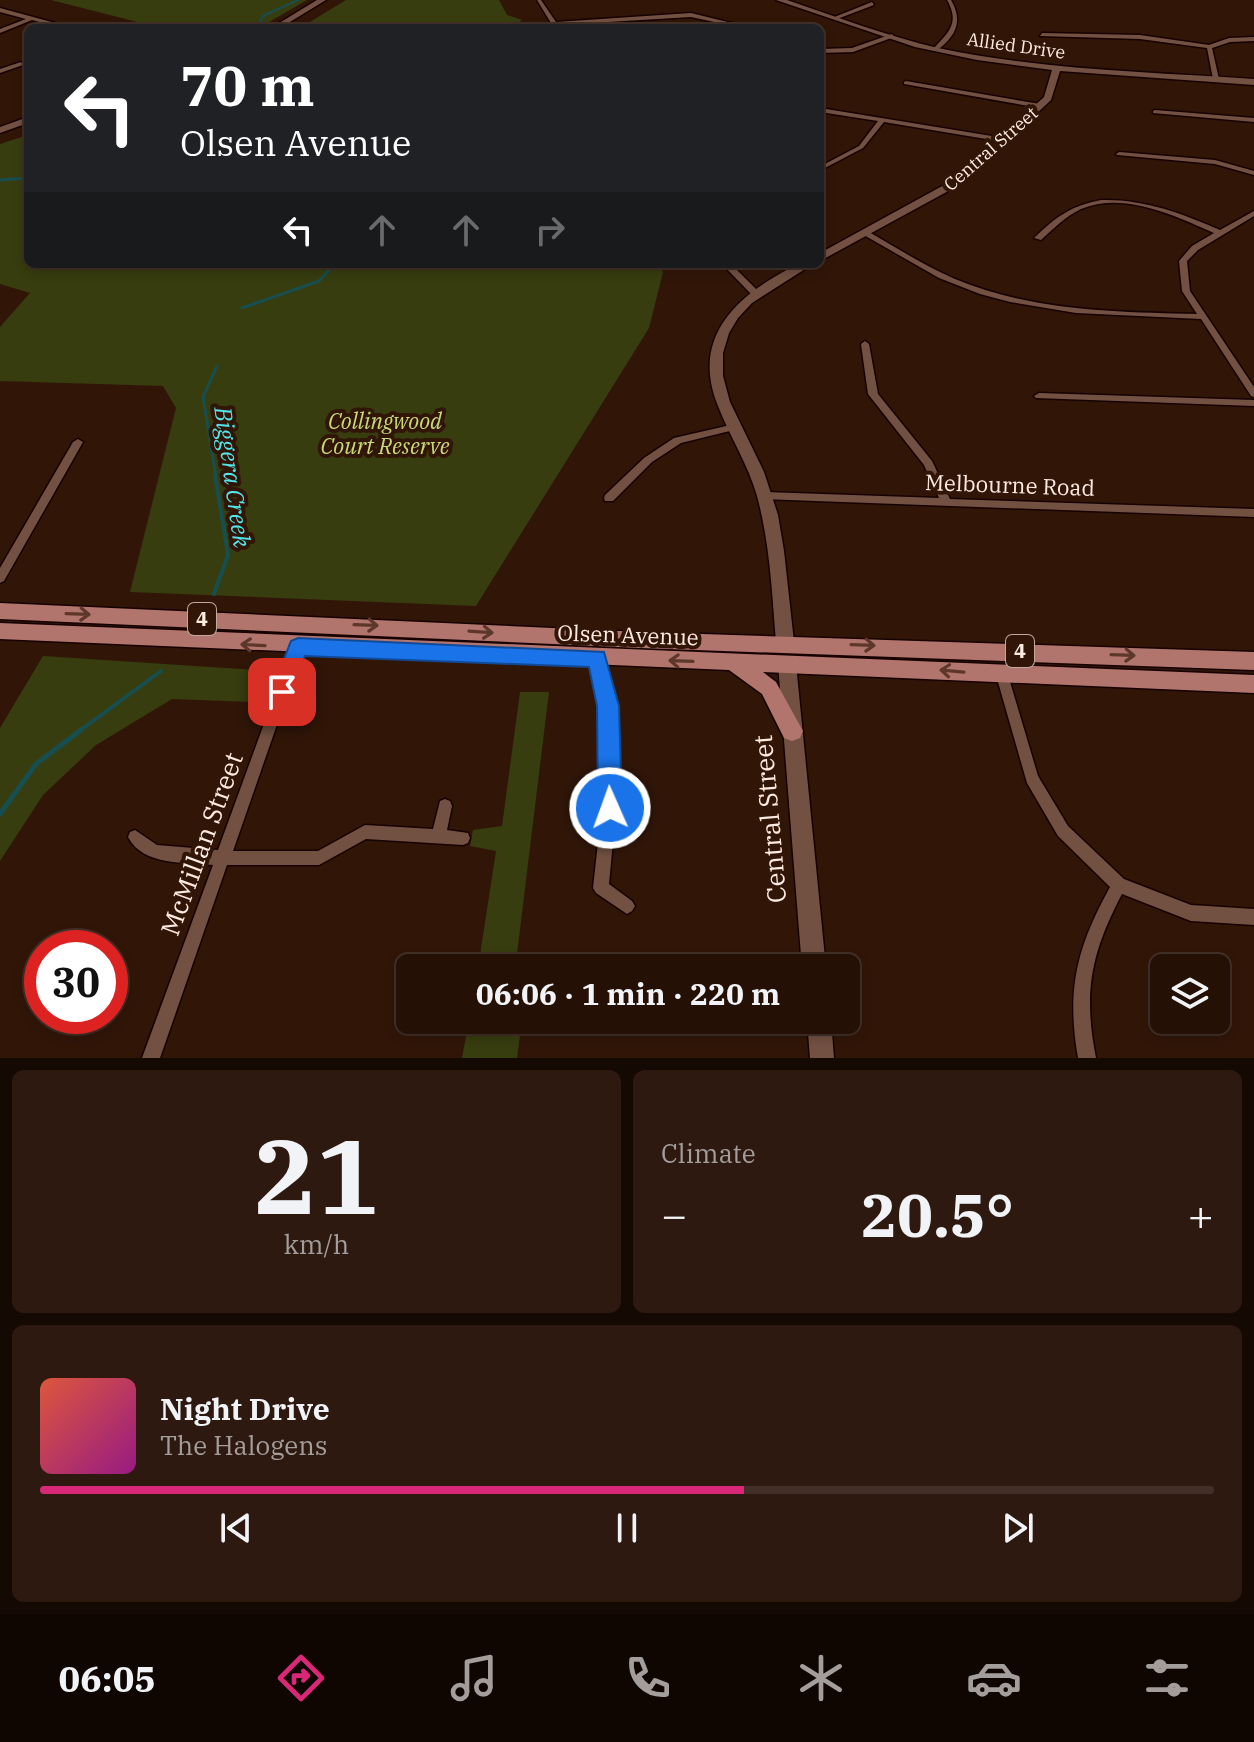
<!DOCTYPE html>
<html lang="en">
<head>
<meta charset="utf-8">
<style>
	body { margin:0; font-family:"IBM Plex Serif",serif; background:#2d1910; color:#f1f3f6; height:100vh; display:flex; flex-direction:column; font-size:30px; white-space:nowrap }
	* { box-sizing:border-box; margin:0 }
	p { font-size:26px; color:#a39d9b }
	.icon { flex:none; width:44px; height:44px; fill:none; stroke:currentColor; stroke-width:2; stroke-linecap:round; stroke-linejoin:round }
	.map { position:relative; height:1058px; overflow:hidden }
	.details { display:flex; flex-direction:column; gap:12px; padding:12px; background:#140903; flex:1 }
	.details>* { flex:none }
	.banner { position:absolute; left:24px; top:24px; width:800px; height:244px; border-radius:12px; box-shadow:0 4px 12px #0003,0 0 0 2px #423028; background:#202124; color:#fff; overflow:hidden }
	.tools { position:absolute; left:1150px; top:954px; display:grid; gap:16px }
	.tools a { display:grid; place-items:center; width:80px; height:80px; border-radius:12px; background:#251006; box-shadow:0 4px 12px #0003,0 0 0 2px #423028; font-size:40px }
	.speed { position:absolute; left:24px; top:930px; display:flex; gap:16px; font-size:40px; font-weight:700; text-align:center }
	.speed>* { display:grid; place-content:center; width:104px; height:104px; border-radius:50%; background:#251006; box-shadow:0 4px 12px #0003,0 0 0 2px #423028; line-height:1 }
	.speed .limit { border:12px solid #d22; background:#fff; color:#111 }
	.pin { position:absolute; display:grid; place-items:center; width:68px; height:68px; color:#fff; margin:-34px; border-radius:16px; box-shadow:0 4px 12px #0006 }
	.me { position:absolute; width:88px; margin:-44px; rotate:358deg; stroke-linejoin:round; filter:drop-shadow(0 0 6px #0008) }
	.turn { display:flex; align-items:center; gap:28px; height:168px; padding:0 24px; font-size:36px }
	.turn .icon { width:104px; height:104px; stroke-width:2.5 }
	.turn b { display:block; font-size:56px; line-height:68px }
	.lanes { display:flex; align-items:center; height:76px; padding:0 24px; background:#0003; justify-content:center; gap:40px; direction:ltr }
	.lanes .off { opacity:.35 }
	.big { font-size:60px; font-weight:800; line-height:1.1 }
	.details .card { flex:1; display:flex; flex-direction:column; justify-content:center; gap:12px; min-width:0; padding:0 28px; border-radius:12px; background:#2d1910 }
	.details .dial { align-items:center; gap:0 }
	.dial b { font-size:104px; line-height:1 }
	.song { display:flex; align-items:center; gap:24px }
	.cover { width:96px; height:96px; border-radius:12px; background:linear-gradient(135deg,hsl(10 70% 55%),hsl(310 70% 35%)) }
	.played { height:8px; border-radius:4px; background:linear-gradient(90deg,#db2777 60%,#423028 60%) }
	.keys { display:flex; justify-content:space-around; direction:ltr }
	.heat { display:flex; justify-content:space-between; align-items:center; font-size:44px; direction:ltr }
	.details .tiles { flex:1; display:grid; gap:12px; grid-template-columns:1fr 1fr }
	.card:last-child { grid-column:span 2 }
	.trip { position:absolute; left:396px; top:954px; width:464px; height:80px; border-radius:12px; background:#251006; box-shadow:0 4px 12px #0003,0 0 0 2px #423028; font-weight:800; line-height:80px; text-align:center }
	.dock { display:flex; height:128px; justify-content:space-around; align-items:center; background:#0f0602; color:#a39d9b }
	.dock .icon { width:56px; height:56px }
	.dock .on { color:#db2777 }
	.dock b { font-size:36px; color:#f1f3f6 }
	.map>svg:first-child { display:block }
</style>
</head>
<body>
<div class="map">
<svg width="1254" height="1058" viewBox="0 0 1254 1058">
	<rect width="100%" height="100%" fill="#311608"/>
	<!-- green -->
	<path fill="#373d0f" d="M51 0H307L259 28H161Z
		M346 0H499L507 15 522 20 513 28H300Z
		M28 135V264H658L663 272 649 328 476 606 130 592 176 408 163 386 0 381V327L30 293 0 284V144Z
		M43 656 256 670 263 676 253 702 172 699 96 745 43 795 0 861V728Z
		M520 692H549L516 962 529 964V968H478L496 851 470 846 473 830 502 826Z
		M469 1020H522L517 1058H462Z"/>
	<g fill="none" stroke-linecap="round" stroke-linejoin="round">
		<!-- stream-far3 -->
		<path stroke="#174e50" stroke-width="2" d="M267 26 260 21 263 16 298 0"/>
		<!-- stream-far2 -->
		<path stroke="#174e50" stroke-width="3" d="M0 180 28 178
			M242 308 319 281 335 264
			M216 477 203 397 217 366"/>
		<!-- stream-far1 -->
		<path stroke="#174e50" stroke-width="4" d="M214 594 228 555 215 475
			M78 732 161 671"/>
		<!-- stream -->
		<path stroke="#174e50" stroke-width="5" d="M0 814 36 764 81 730"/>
		<defs>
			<path id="street" d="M537 0H541L556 22 691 13 752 28H742L691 17 558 25 560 28H554Z
				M947 0H951C964 22 955 37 936 51L933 49C949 32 960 23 947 0Z
				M872 2 874 5 837 19 832 18Z
				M0 8 70 27 71 28H62L32 20 0 33V29L26 19 0 12Z
				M1042 33 1140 35 1209 45 1229 38 1254 37V41L1230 42 1212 48 1219 79 1216 81 1213 79 1207 48 1140 39 1040 36Z
				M892 34 894 37 853 52 820 53V49L852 48Z
				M21 62 23 65 0 73V69Z
				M906 81 1040 104 1043 106 1040 108 904 84V82Z
				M820 108 1004 138 1007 140 1004 142 884 122 863 148 823 169 821 168V166L859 146 878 121 820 112Z
				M1155 110 1254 118V122L1153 113V111Z
				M1119 152 1215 160 1254 171V175L1215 164 1117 155 1116 154Z
				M1101 200C1144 199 1181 213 1220 230L1254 211V216L1198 250 1187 261 1190 291 1254 387V397L1251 396 1201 319 1076 313 1010 302 980 294 939 278 862 234 869 232C897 248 925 266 955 279 1032 311 1115 312 1197 314L1182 291 1179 261 1192 246 1214 233C1175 216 1124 191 1081 209 1066 216 1053 229 1041 240L1034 238C1056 217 1070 206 1101 200Z
				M722 264H731L757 290V294H751Z
				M865 341 869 344 878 394 932 461 950 499 1254 509V517L761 499 760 496 761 493 765 492 939 498 924 465 868 394 861 344Z
				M1039 393 1254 400V406L1036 398 1034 396Z
				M735 424 738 425 740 427 738 429 681 443 652 462 613 501H605L604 498 605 495 644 458 674 438Z
				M78 439 83 442 4 581 0 583V568L73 442Z
				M298 642 302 643 304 647 233 851H318L365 825 433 829 440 801 445 799 450 801 452 806 447 830 468 833 470 838 468 843 463 845 366 839 319 865H227L160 1058H142L213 865C184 862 143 866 128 837L130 832 135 830 157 845 218 850 292 647 294 643Z
				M597 654 601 655 603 659 615 706 613 751 619 779 609 884 632 901 635 906 632 911 627 914 596 893 593 888 605 779 599 751 601 706 591 659 593 655Z
				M1002 670 1006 671 1008 675 1038 776 1068 826 1124 879 1191 905 1254 909V925L1191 921 1122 894C1091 953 1083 992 1096 1058H1078C1066 989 1077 947 1110 887L1058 836 1027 783 996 675 998 671Z"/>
			<path id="secondary" d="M317 0H326L280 28H271Z
				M776 0H787C837 17 887 36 938 48 1042 70 1149 72 1254 79V85L1060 71 1051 100 963 183 820 261V253L955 179 1044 97 1052 70 977 60 915 47Z
				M28 117V123L0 133V127Z
				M798 264H813L752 303 738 318 729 333 723 353V376L730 402 764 472 778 515 784 551 794 642 791 647 785 649 779 647 776 642C772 593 770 544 757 496 748 464 730 437 718 406 689 335 740 293 798 264Z
				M787 656 793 659 796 664 826 968H802L778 664 781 659Z
				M807 1020H831L834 1058H810Z"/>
			<path id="primary" d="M0 603 641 632 1254 652V670L641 648 0 619Z
				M0 623 1254 675V693L763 672 776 682 803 731 800 738 792 741 784 738 762 694 729 670 0 639Z"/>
		</defs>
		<!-- street casing -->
		<use href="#street" stroke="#170200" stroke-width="3"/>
		<!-- secondary casing -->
		<use href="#secondary" stroke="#170200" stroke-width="3"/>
		<!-- primary casing -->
		<use href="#primary" stroke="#170200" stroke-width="3"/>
		<!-- street -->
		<use href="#street" fill="#725142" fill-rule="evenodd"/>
		<!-- secondary -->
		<use href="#secondary" fill="#725142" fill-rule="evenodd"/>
		<!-- primary -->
		<use href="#primary" fill="#b1756d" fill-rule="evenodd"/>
	</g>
	<!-- one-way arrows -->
	<defs><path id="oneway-shaft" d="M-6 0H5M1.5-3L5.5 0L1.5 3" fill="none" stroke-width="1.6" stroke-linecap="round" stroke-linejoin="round" transform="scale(2)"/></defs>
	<g stroke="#5e372b">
		<use href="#oneway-shaft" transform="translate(78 614) rotate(2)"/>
		<use href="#oneway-shaft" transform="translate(366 625) rotate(2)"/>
		<use href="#oneway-shaft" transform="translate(481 632) rotate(4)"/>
		<use href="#oneway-shaft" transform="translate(253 645) rotate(-177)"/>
		<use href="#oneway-shaft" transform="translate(863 645) rotate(2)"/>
		<use href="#oneway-shaft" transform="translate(1123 655) rotate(2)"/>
		<use href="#oneway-shaft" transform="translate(681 661) rotate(-178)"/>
		<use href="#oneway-shaft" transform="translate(952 671) rotate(-175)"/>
	</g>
	<!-- route -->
	<path fill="#1a73e8" stroke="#114b97" stroke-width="2" d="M298 638 604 652 619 706 622 808 618 816 610 819 602 816 598 808 597 706 589 667 305 656 289 699H274L271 692 291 641Z"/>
	<g text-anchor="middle" stroke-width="8" stroke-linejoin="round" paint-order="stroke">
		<!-- far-street labels -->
		<g font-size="18" fill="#feeae1" stroke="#311608">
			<text transform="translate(1016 46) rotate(8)" y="6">Allied Drive</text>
			<text transform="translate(991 149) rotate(-41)" y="6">Central Street</text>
		</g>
		<!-- shield labels -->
		<g fill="#311608" stroke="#c0aaa0" stroke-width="2">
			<rect x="188" y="603" width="28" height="32" rx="6"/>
			<rect x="1006" y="635" width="28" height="32" rx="6"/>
		</g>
		<g font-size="20" font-weight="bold" fill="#feeae1">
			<text x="202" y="626">4</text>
			<text x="1020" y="658">4</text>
		</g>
		<!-- park labels -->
		<g font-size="22" font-style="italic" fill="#cada79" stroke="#311608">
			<text x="385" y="429">Collingwood<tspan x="385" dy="25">Court Reserve</tspan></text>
		</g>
		<!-- street labels -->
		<g font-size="22" fill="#feeae1" stroke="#311608">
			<text transform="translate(1010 485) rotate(2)" y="8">Melbourne Road</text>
			<text transform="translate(628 635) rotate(2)" y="8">Olsen Avenue</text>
		</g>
		<!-- water labels -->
		<g font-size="24" font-style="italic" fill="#52e7ec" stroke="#311608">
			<text transform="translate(232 477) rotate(82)" y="8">Biggera Creek</text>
		</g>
		<!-- near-street labels -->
		<g font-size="26" fill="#feeae1" stroke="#311608">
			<text transform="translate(770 819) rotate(-95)" y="9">Central Street</text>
			<text transform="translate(202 844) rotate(-70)" y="9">McMillan Street</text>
		</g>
	</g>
</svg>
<div class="tools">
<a><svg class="icon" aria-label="layers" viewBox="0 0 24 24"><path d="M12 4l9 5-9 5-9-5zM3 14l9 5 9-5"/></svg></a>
</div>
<div class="speed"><div class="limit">30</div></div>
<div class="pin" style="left:282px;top:692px;background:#d93025"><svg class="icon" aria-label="arrive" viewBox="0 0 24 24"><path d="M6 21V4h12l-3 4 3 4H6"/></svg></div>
<svg class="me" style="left:610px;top:808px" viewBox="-20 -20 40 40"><circle r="17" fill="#1a73e8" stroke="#fff" stroke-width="3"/><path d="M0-11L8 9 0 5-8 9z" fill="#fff"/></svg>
<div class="trip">06:06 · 1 min · 220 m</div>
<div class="banner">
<div class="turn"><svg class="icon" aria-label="left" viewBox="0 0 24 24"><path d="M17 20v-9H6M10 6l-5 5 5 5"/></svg><div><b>70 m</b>Olsen Avenue</div></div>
<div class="lanes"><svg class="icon" aria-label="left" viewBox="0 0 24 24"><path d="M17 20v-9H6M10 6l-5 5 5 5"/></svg><svg class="icon off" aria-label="ahead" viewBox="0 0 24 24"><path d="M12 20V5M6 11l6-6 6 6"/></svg><svg class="icon off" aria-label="ahead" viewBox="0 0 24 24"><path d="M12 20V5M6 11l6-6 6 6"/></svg><svg class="icon off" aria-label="right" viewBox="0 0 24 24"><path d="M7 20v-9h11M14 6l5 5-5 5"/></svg></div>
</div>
</div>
<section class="details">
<div class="tiles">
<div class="card dial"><b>21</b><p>km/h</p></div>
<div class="card"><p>Climate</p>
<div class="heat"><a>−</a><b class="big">20.5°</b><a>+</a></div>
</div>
<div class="card">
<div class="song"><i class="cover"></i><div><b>Night Drive</b><p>The Halogens</p></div></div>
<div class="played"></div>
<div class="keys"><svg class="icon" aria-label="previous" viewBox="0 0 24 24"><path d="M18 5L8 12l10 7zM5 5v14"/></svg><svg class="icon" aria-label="pause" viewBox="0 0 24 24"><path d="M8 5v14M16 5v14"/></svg><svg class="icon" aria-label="next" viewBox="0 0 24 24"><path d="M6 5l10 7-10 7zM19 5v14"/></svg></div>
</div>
</div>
</section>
<nav class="dock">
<b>06:05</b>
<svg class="icon on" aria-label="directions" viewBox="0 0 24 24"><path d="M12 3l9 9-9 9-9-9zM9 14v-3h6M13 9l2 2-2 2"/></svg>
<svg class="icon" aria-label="music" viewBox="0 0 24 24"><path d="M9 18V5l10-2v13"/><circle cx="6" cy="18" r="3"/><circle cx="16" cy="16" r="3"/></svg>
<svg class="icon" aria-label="phone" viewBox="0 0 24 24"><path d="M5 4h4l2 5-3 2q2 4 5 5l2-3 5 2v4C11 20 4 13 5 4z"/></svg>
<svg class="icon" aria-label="climate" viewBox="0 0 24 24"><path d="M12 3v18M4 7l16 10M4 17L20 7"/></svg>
<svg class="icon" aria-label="car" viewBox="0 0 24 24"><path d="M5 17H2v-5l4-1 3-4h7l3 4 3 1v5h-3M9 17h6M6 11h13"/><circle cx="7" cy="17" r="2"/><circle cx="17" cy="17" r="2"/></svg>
<svg class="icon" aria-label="filters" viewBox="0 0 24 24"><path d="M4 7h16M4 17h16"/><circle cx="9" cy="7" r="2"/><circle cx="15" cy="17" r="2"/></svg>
</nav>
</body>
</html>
